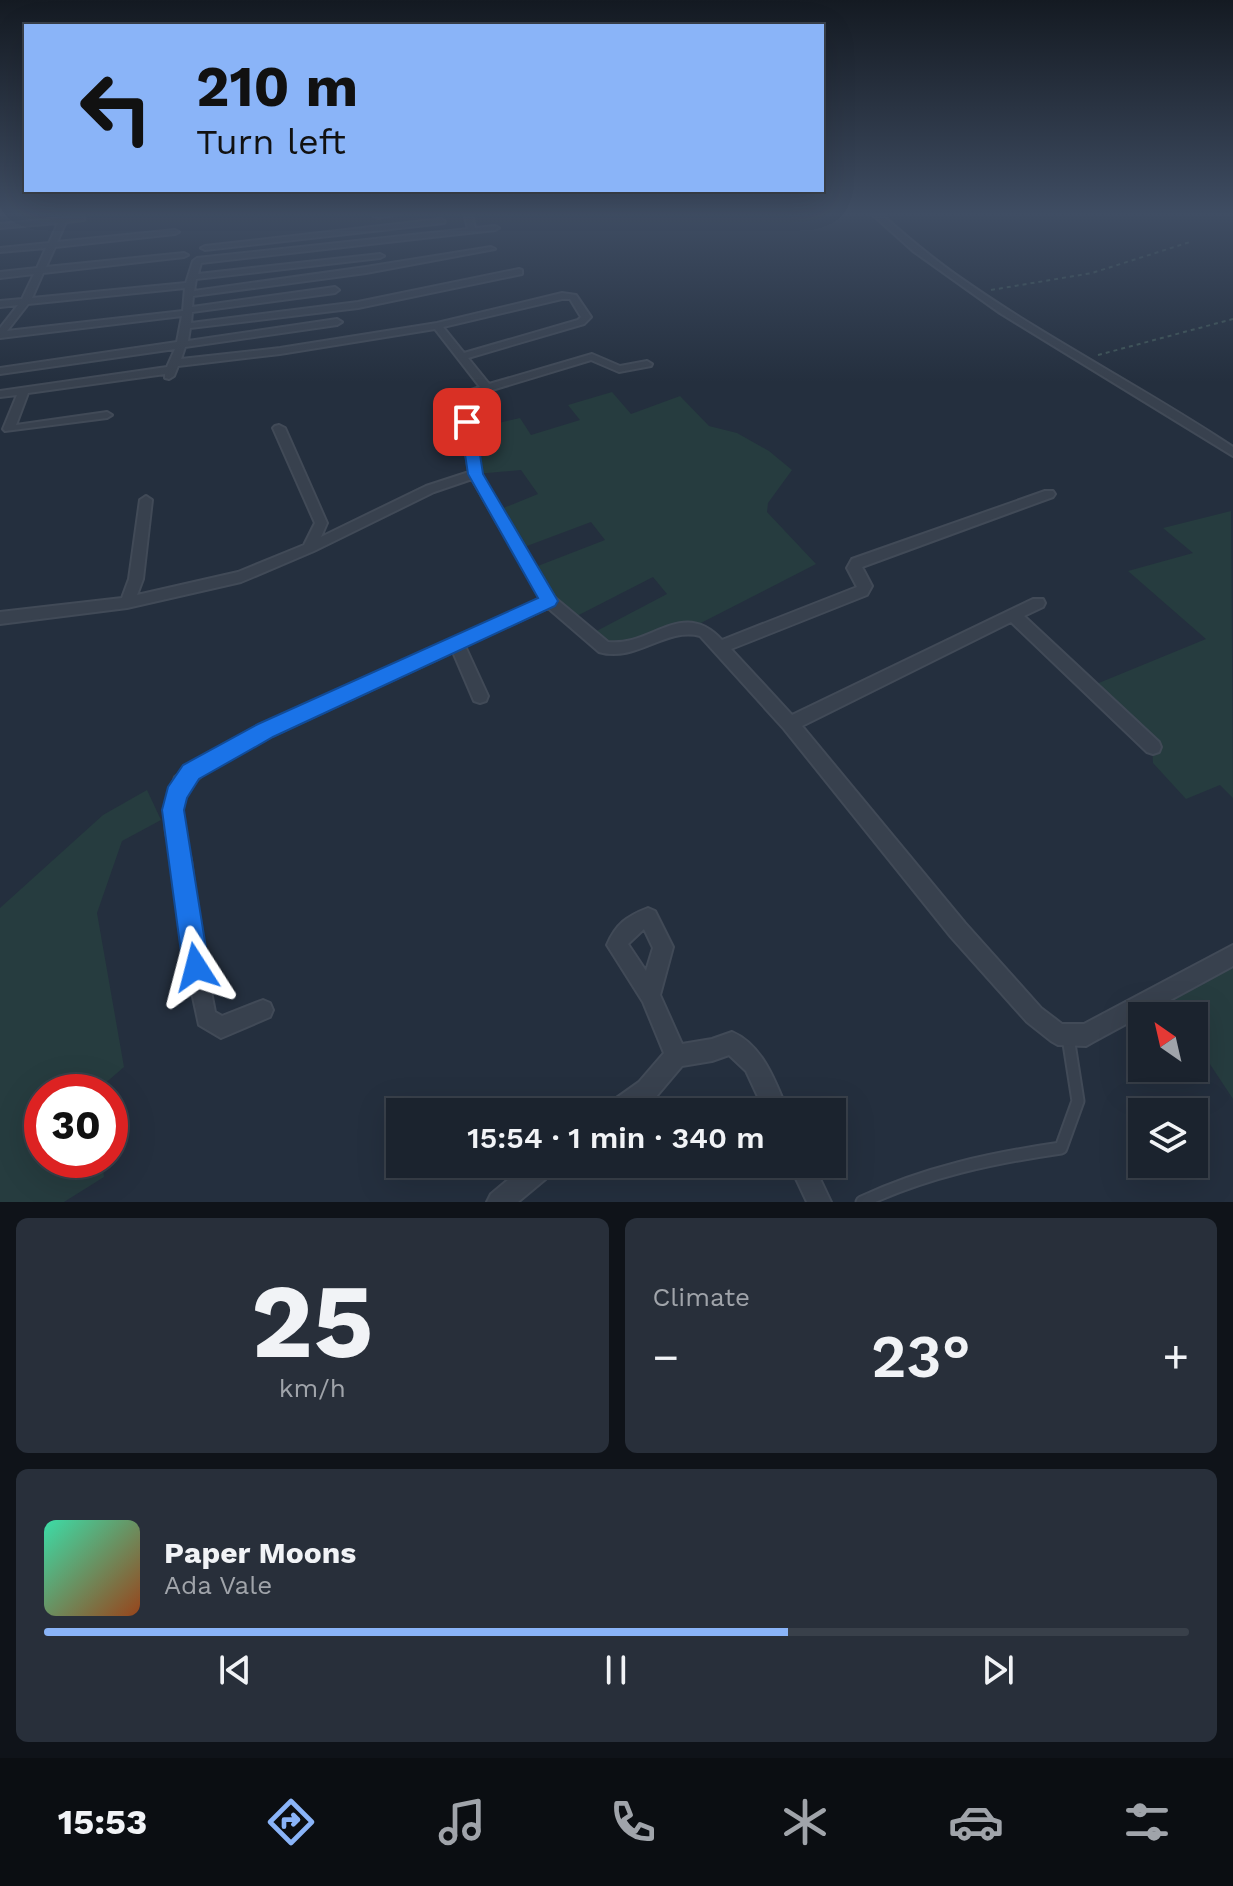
<!DOCTYPE html>
<html lang="en">
<head>
<meta charset="utf-8">
<style>
	body { margin:0; font-family:"Work Sans",sans-serif; background:#282f3a; color:#f1f3f6; height:100vh; display:flex; flex-direction:column; font-size:30px; white-space:nowrap }
	* { box-sizing:border-box; margin:0 }
	p { font-size:26px; color:#a0a4aa }
	.icon { flex:none; width:44px; height:44px; fill:none; stroke:currentColor; stroke-width:2; stroke-linecap:round; stroke-linejoin:round }
	.map { position:relative; height:1202px; overflow:hidden }
	.sheet { display:flex; flex-direction:column; gap:16px; padding:16px; background:#0f1319; flex:1 }
	.sheet>* { flex:none }
	.hud { position:absolute; left:24px; top:24px; width:800px; height:168px; border-radius:0px; box-shadow:0 8px 32px #0002,0 0 0 2px #39404a; background:#8ab4f8; color:#111; overflow:hidden }
	.needle { width:52px; rotate:326deg }
	.fabs { position:absolute; left:1128px; top:1002px; display:grid; gap:16px }
	.fabs a { display:grid; place-items:center; width:80px; height:80px; border-radius:0px; background:#1b232e; box-shadow:0 8px 32px #0002,0 0 0 2px #39404a; font-size:40px }
	.speed { position:absolute; left:24px; top:1074px; display:flex; gap:16px; font-size:40px; font-weight:700; text-align:center }
	.speed>* { display:grid; place-content:center; width:104px; height:104px; border-radius:50%; background:#1b232e; box-shadow:0 8px 32px #0002,0 0 0 2px #39404a; line-height:1 }
	.speed .limit { border:12px solid #d22; background:#fff; color:#111 }
	.pin { position:absolute; display:grid; place-items:center; width:68px; height:68px; color:#fff; margin:-34px; border-radius:16px; box-shadow:0 4px 12px #0006 }
	.me { position:absolute; width:88px; margin:-44px; rotate:351deg; stroke-linejoin:round; filter:drop-shadow(0 0 6px #0008) }
	.turn { display:flex; align-items:center; gap:28px; height:168px; padding:0 40px; font-size:36px }
	.turn .icon { width:104px; height:104px; stroke-width:2.5 }
	.turn b { display:block; font-size:56px; line-height:68px }
	.big { font-size:60px; font-weight:600; line-height:1.1 }
	.sheet .tile { flex:1; display:flex; flex-direction:column; justify-content:center; gap:12px; min-width:0; padding:0 28px; border-radius:12px; background:#282f3a }
	.sheet .dial { align-items:center; gap:0 }
	.dial b { font-size:104px; line-height:1 }
	.song { display:flex; align-items:center; gap:24px }
	.cover { width:96px; height:96px; border-radius:12px; background:linear-gradient(135deg,hsl(160 70% 55%),hsl(20 70% 35%)) }
	.played { height:8px; border-radius:4px; background:linear-gradient(90deg,#8ab4f8 65%,#39404a 65%) }
	.keys { display:flex; justify-content:space-around; direction:ltr }
	.heat { display:flex; justify-content:space-between; align-items:center; font-size:44px; direction:ltr }
	.sheet .tiles { flex:1; display:grid; gap:16px; grid-template-columns:1fr 1fr }
	.tile:last-child { grid-column:span 2 }
	.trip { position:absolute; left:386px; top:1098px; width:460px; height:80px; border-radius:0px; background:#1b232e; box-shadow:0 8px 32px #0002,0 0 0 2px #39404a; font-weight:600; line-height:80px; text-align:center }
	.tabs { display:flex; height:128px; justify-content:space-around; align-items:center; background:#0b0e12; color:#a0a4aa }
	.tabs .icon { width:56px; height:56px }
	.tabs .selected { color:#8ab4f8 }
	.tabs b { font-size:36px; color:#f1f3f6 }
	.map>svg:first-child { display:block }
</style>
</head>
<body>
<div class="map">
<svg width="1233" height="1202" viewBox="0 0 1233 1202">
	<rect width="100%" height="100%" fill="#242f3e"/>
	<!-- green -->
	<path fill="#263c3f" d="M612 392 631 414 680 396 709 426 737 433 769 451 792 470 768 503 767 512 816 564 695 626 627 650 589 635 667 594 653 577 571 619 530 569 605 540 591 522 519 549 496 511 538 494 521 470 475 474 469 430 520 418 531 435 580 420 568 405Z
		M1231 511 1233 798 1220 785 1186 799 1153 763 1152 747 1089 687 1206 639 1128 571 1193 553 1163 528Z
		M147 790 161 820 122 841 97 913 124 1067 95 1092H42V1160H102L104 1177 64 1202H0V908L103 815Z
		M1233 956V1099L1194 1040V1016H1178L1163 993Z"/>
	<g fill="none" stroke-linecap="round" stroke-linejoin="round">
		<defs>
			<path id="lane" d="M862 1202C926 1172 992 1158 1061 1148L1078 1101 1068 1037"/>
			<path id="street" d="M377 214H399L378 218 374 216Z
				M464 214H472L475 228 495 226 499 228 495 230 201 263 198 274 380 254 384 256 380 258 196 279 194 291 366 267 491 247 495 249 366 273 193 296 192 307 335 287 339 290 335 293 192 312 191 323 358 302 519 269 522 270V274L358 308 190 328 188 341 337 319 342 322 337 325 185 347 181 359 280 348 437 323 562 293 576 295 591 317 584 324 468 358 489 384 592 354 620 366 647 361 652 364 651 366 619 372 591 360 459 400 473 422 481 474 554 597 608 642C652 647 682 597 722 640L857 587 847 568 852 559 1045 491H1053L1055 494 1053 497 862 567 872 586 867 595 731 649 792 715 1033 599H1043L1045 603 1043 607 1024 616 1159 742 1161 747 1159 752 1153 754 1147 752 1011 622 802 726 965 923 1041 1008 1062 1024H1084L1233 945V966L1093 1042 1086 1046 1058 1045 1051 1041 1027 1022 951 937 784 729 700 636C665 627 636 663 599 652L548 608 465 646 488 696 486 701 480 703 474 701 453 652 272 736 208 770 188 788 182 810 184 833 191 860 201 941 215 1012 222 1016 263 1000 270 1003 273 1010 270 1017 221 1038 199 1025 181 941 173 860 166 833 164 810 175 777 196 760 260 726 541 599 472 479 434 492 314 551 241 582 127 608 0 624V612L122 598 129 579 140 500 146 496 152 500 143 579 137 595 238 572 304 545 315 523 273 428 275 426 279 425 285 428 327 523 321 537 426 486 469 472 461 422 448 398 480 387 435 329 280 354 178 366 174 376 169 379 165 378V374L28 393 16 425 107 412 112 415 107 418 5 431 3 429 17 395 0 397V391L167 367 175 349 0 374V368L177 342 182 316 0 338V328L18 305 0 307V301L22 299 34 274 0 278V272L37 268 46 248 0 252V248L49 243 58 223 0 228V224L84 216V220L66 222 57 242 175 230 179 232 175 234 55 247 46 267 184 253 188 255 184 257 43 273 32 298 186 283 193 261 197 258 468 229ZM185 288 183 311 7 331 28 304ZM562 299H570L581 317 578 320 464 353 443 327Z
				M872 214H881C907 237 933 259 962 279 1049 340 1144 388 1233 447V456L1000 313 913 251Z
				M441 219 445 221 444 223 205 250 201 248 205 246Z
				M648 908 655 911 673 947 660 995 682 1044 712 1039 732 1032C763 1045 776 1083 788 1112H765L746 1071 729 1055 712 1061 682 1066 655 1098 635 1112H605L608 1104 639 1082 664 1053 643 1002 607 945C616 924 627 916 648 908ZM644 929 653 948 646 971 628 944Z
				M527 1164H558L554 1172 518 1202H487L491 1194Z
				M789 1164H813L831 1202H807Z"/>
		</defs>
		<!-- lane casing -->
		<use href="#lane" stroke="#414a57" stroke-width="15"/>
		<!-- street casing -->
		<use href="#street" stroke="#414a57" stroke-width="4"/>
		<!-- path -->
		<path stroke="#3f5557" stroke-width="2" stroke-dasharray="4 4" stroke-linecap="butt" d="M991 290 1092 273 1190 242
			M1098 355 1233 319"/>
		<!-- lane -->
		<use href="#lane" stroke="#38414e" stroke-width="11"/>
		<!-- street -->
		<use href="#street" fill="#38414e" fill-rule="evenodd"/>
	</g>
	<!-- sky -->
	<linearGradient id="sky" x2="0" y2="1"><stop stop-color="#141a22"/><stop offset="0.56" stop-color="#3f4d63"/><stop offset="1" stop-color="#3f4d63" stop-opacity="0"/></linearGradient>
	<rect width="1233" height="382" fill="url(#sky)"/>
	<!-- route -->
	<path fill="#1a73e8" stroke="#114b97" stroke-width="2" d="M467 418 475 422 483 474 558 601 555 606 273 737 199 779 187 798 184 810 209 967 205 976 196 980 186 976 183 967 162 810 168 787 183 765 258 724 538 598 468 474 460 422Z"/>
</svg>
<div class="fabs">
<a><svg class="needle" viewBox="-14 -14 28 28"><path d="M0-13l5 13h-10z" fill="#e53935"/><path d="M0 13l5-13h-10z" fill="#a0a4aa"/></svg></a>
<a><svg class="icon" aria-label="layers" viewBox="0 0 24 24"><path d="M12 4l9 5-9 5-9-5zM3 14l9 5 9-5"/></svg></a>
</div>
<div class="speed"><div class="limit">30</div></div>
<div class="pin" style="left:467px;top:422px;background:#d93025"><svg class="icon" aria-label="arrive" viewBox="0 0 24 24"><path d="M6 21V4h12l-3 4 3 4H6"/></svg></div>
<svg class="me" style="left:196px;top:967px" viewBox="-20 -20 40 40"><path d="M0-17L14 15 0 8-14 15z" fill="#1a73e8" stroke="#fff" stroke-width="4"/></svg>
<div class="trip">15:54 · 1 min · 340 m</div>
<div class="hud">
<div class="turn"><svg class="icon" aria-label="left" viewBox="0 0 24 24"><path d="M17 20v-9H6M10 6l-5 5 5 5"/></svg><div><b>210 m</b>Turn left</div></div>
</div>
</div>
<section class="sheet">
<div class="tiles">
<div class="tile dial"><b>25</b><p>km/h</p></div>
<div class="tile"><p>Climate</p>
<div class="heat"><a>−</a><b class="big">23°</b><a>+</a></div>
</div>
<div class="tile">
<div class="song"><i class="cover"></i><div><b>Paper Moons</b><p>Ada Vale</p></div></div>
<div class="played"></div>
<div class="keys"><svg class="icon" aria-label="previous" viewBox="0 0 24 24"><path d="M18 5L8 12l10 7zM5 5v14"/></svg><svg class="icon" aria-label="pause" viewBox="0 0 24 24"><path d="M8 5v14M16 5v14"/></svg><svg class="icon" aria-label="next" viewBox="0 0 24 24"><path d="M6 5l10 7-10 7zM19 5v14"/></svg></div>
</div>
</div>
</section>
<nav class="tabs">
<b>15:53</b>
<svg class="icon selected" aria-label="directions" viewBox="0 0 24 24"><path d="M12 3l9 9-9 9-9-9zM9 14v-3h6M13 9l2 2-2 2"/></svg>
<svg class="icon" aria-label="music" viewBox="0 0 24 24"><path d="M9 18V5l10-2v13"/><circle cx="6" cy="18" r="3"/><circle cx="16" cy="16" r="3"/></svg>
<svg class="icon" aria-label="phone" viewBox="0 0 24 24"><path d="M5 4h4l2 5-3 2q2 4 5 5l2-3 5 2v4C11 20 4 13 5 4z"/></svg>
<svg class="icon" aria-label="climate" viewBox="0 0 24 24"><path d="M12 3v18M4 7l16 10M4 17L20 7"/></svg>
<svg class="icon" aria-label="car" viewBox="0 0 24 24"><path d="M5 17H2v-5l4-1 3-4h7l3 4 3 1v5h-3M9 17h6M6 11h13"/><circle cx="7" cy="17" r="2"/><circle cx="17" cy="17" r="2"/></svg>
<svg class="icon" aria-label="filters" viewBox="0 0 24 24"><path d="M4 7h16M4 17h16"/><circle cx="9" cy="7" r="2"/><circle cx="15" cy="17" r="2"/></svg>
</nav>
</body>
</html>
